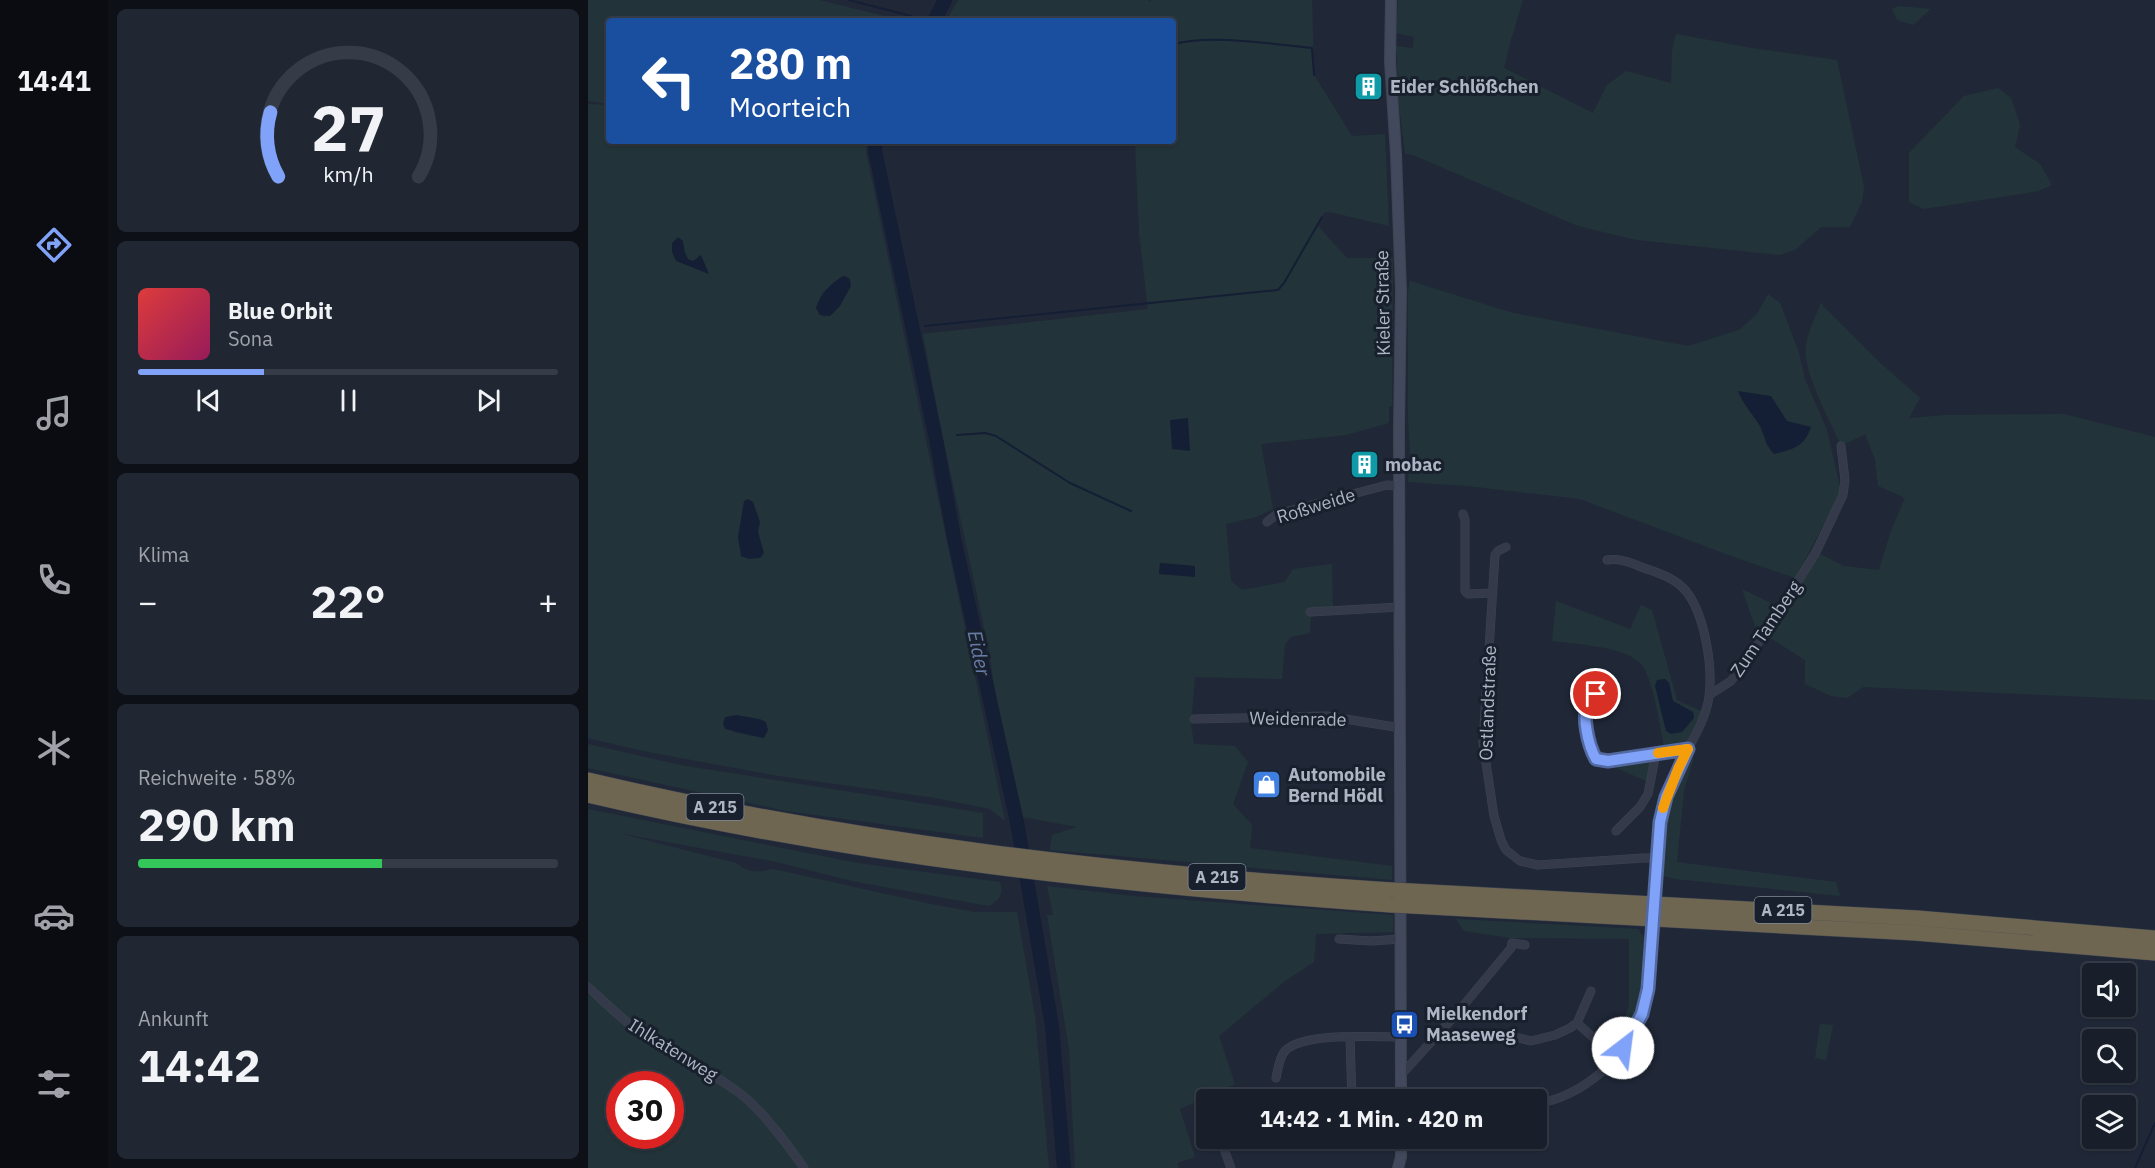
<!DOCTYPE html>
<html lang="de">
<head>
<meta charset="utf-8">
<style>
	body { margin:0; font-family:"IBM Plex Sans",sans-serif; background:#212732; color:#f1f3f6; height:100vh; display:flex; flex-direction:column; font-size:22px; white-space:nowrap }
	* { box-sizing:border-box; margin:0 }
	p { font-size:20px; color:#9fa2a8 }
	.icon { flex:none; width:33px; height:33px; fill:none; stroke:currentColor; stroke-width:2; stroke-linecap:round; stroke-linejoin:round }
	.map { position:relative; flex:1; overflow:hidden }
	.drawer { display:flex; flex-direction:column; gap:9px; padding:9px; background:#0d1017; width:480px }
	.drawer>* { flex:none }
	.guide { position:absolute; left:18px; top:18px; width:570px; height:126px; border-radius:6px; box-shadow:0 2px 4px #0004,0 0 0 2px #363c47; background:#1a4fa0; color:#fff; overflow:hidden }
	.tools { position:absolute; left:1494px; top:963px; display:grid; gap:12px }
	.tools a { display:grid; place-items:center; width:54px; height:54px; border-radius:6px; background:#181e2a; box-shadow:0 2px 4px #0004,0 0 0 2px #363c47; font-size:30px }
	.speed { position:absolute; left:18px; top:1071px; display:flex; gap:12px; font-size:30px; font-weight:700; text-align:center }
	.speed>* { display:grid; place-content:center; width:78px; height:78px; border-radius:50%; background:#181e2a; box-shadow:0 2px 4px #0004,0 0 0 2px #363c47; line-height:1 }
	.speed .limit { border:9px solid #d22; background:#fff; color:#111 }
	.pin { position:absolute; display:grid; place-items:center; width:51px; height:51px; color:#fff; margin:-26px; border:3px solid #fff; border-radius:50%; box-shadow:0 2px 6px #0007 }
	.me { position:absolute; width:66px; margin:-33px; rotate:30deg; stroke-linejoin:round; filter:drop-shadow(0 0 4px #0008) }
	.turn { display:flex; align-items:center; gap:21px; height:126px; padding:0 24px; font-size:27px }
	.turn .icon { width:78px; height:78px; stroke-width:2.5 }
	.turn b { display:block; font-size:42px; line-height:51px }
	.big { font-size:45px; font-weight:800; line-height:1.1 }
	.drawer .card { flex:1; display:flex; flex-direction:column; justify-content:center; gap:9px; min-width:0; padding:0 21px; border-radius:9px; background:#212732 }
	.drawer .dial { align-items:center; gap:0 }
	.dial svg { height:156px; overflow:visible; fill:none; stroke:#363c47; stroke-width:7; stroke-linecap:round; text-anchor:middle }
	.dial text { fill:#f1f3f6; stroke:none }
	.song { display:flex; align-items:center; gap:18px }
	.cover { width:72px; height:72px; border-radius:9px; background:linear-gradient(135deg,hsl(0 70% 55%),hsl(330 70% 35%)) }
	.played { height:6px; border-radius:3px; background:linear-gradient(90deg,#80a2f8 30%,#363c47 30%) }
	.keys { display:flex; justify-content:space-around; direction:ltr }
	.heat { display:flex; justify-content:space-between; align-items:center; font-size:33px; direction:ltr }
	.charge { height:9px; border-radius:4px; background:linear-gradient(90deg,#34c759 58%,#363c47 0) }
	.trip { position:absolute; left:608px; top:1089px; width:351px; height:60px; border-radius:6px; background:#181e2a; box-shadow:0 2px 4px #0004,0 0 0 2px #363c47; font-weight:800; line-height:60px; text-align:center }
	main { display:flex; flex:1; min-height:0 }
	.tabs { display:flex; flex-direction:column; width:108px; justify-content:space-around; align-items:center; background:#0a0c11; color:#9fa2a8 }
	.tabs .icon { width:42px; height:42px }
	.tabs .current { color:#80a2f8 }
	.tabs b { font-size:27px; color:#f1f3f6 }
	.map>svg:first-child { display:block }
</style>
</head>
<body>
<main>
<nav class="tabs">
<b>14:41</b>
<svg class="icon current" aria-label="directions" viewBox="0 0 24 24"><path d="M12 3l9 9-9 9-9-9zM9 14v-3h6M13 9l2 2-2 2"/></svg>
<svg class="icon" aria-label="music" viewBox="0 0 24 24"><path d="M9 18V5l10-2v13"/><circle cx="6" cy="18" r="3"/><circle cx="16" cy="16" r="3"/></svg>
<svg class="icon" aria-label="phone" viewBox="0 0 24 24"><path d="M5 4h4l2 5-3 2q2 4 5 5l2-3 5 2v4C11 20 4 13 5 4z"/></svg>
<svg class="icon" aria-label="climate" viewBox="0 0 24 24"><path d="M12 3v18M4 7l16 10M4 17L20 7"/></svg>
<svg class="icon" aria-label="car" viewBox="0 0 24 24"><path d="M5 17H2v-5l4-1 3-4h7l3 4 3 1v5h-3M9 17h6M6 11h13"/><circle cx="7" cy="17" r="2"/><circle cx="17" cy="17" r="2"/></svg>
<svg class="icon" aria-label="filters" viewBox="0 0 24 24"><path d="M4 7h16M4 17h16"/><circle cx="9" cy="7" r="2"/><circle cx="15" cy="17" r="2"/></svg>
</nav>
<section class="drawer">
<div class="card dial"><svg viewBox="0 0 100 80">
<path d="M14 69A42 42 0 1 1 86 69"/>
<path d="M14 69A42 42 0 0 1 10 36" stroke="#80a2f8"/>
<text x="50" y="56" font-size="32" font-weight="700">27</text>
<text x="50" y="72" font-size="11">km/h</text>
</svg></div>
<div class="card">
<div class="song"><i class="cover"></i><div><b>Blue Orbit</b><p>Sona</p></div></div>
<div class="played"></div>
<div class="keys"><svg class="icon" aria-label="previous" viewBox="0 0 24 24"><path d="M18 5L8 12l10 7zM5 5v14"/></svg><svg class="icon" aria-label="pause" viewBox="0 0 24 24"><path d="M8 5v14M16 5v14"/></svg><svg class="icon" aria-label="next" viewBox="0 0 24 24"><path d="M6 5l10 7-10 7zM19 5v14"/></svg></div>
</div>
<div class="card"><p>Klima</p>
<div class="heat"><a>−</a><b class="big">22°</b><a>+</a></div>
</div>
<div class="card"><p>Reichweite · 58%</p><b class="big">290 km</b><div class="charge"></div></div>
<div class="card"><p>Ankunft</p><b class="big">14:42</b></div>
</section>
<div class="map">
<svg width="1567" height="1168" viewBox="0 0 1567 1168">
	<rect width="100%" height="100%" fill="#202838"/>
	<!-- green -->
	<path fill="#223439" fill-rule="evenodd" d="M0 0H231L317 21H21V104L0 101Z
		M370 0H560L561 2 564 0H724L726 75 764 136 797 134 801 226 742 212H737L729 225 759 258H805L804 406 801 407V423L758 435 673 444 685 509 668 517 638 524 643 581 654 590 697 582 705 569 744 564 745 608 723 614 722 633 703 637 697 644 694 679 607 677 603 725 606 744 647 746 660 762 645 804 664 825 662 848 804 866V880L462 850 464 835 489 827 435 817 408 700 401 650 353 429 335 334 560 309 551 232 547 141H585V21H358ZM572 563 607 566V576L571 574Z
		M810 0H935L922 43 916 68 1005 113 1019 85 1038 71 1083 83 1084 51 1088 34 1164 48 1249 60 1276 187 1274 202 1262 227H1233L1207 250 1191 255 1049 240 990 226 825 155 817 154 811 106 808 46 825 48 826 37 808 33Z
		M1310 6 1343 9 1325 25 1309 20 1304 9Z
		M1410 88 1423 98 1432 125 1427 147 1452 164 1464 185 1450 191 1336 209 1321 202V153L1376 96Z
		M0 104 21 105V141H279L278 152 417 821 402 809 348 798 191 776 60 752 0 738ZM258 276 263 281C257 297 253 309 237 317L232 315 228 308 235 292ZM152 716 174 720 176 738 145 732Z
		M822 281 925 313 1100 346 1151 330 1169 314 1180 294 1192 303 1211 353 1217 379 1239 430 1252 487 1250 498 1207 578 1143 556 992 499 880 486 820 482 822 450 820 418V292ZM1183 396 1198 421 1222 427 1179 446 1173 429Z
		M1233 302 1236 307 1289 360 1332 398 1321 418 1358 415 1476 414 1567 437V700L1275 687 1259 698 1243 696 1217 684V660L1168 629 1154 589 1193 608 1228 552 1256 566 1291 570 1303 531 1317 498 1290 486 1287 459 1277 434 1253 446C1243 422 1214 371 1218 346 1220 331 1228 316 1233 302Z
		M968 601 1042 629 1053 605 1064 610 1089 700 1118 713 1100 749 1077 751C1072 730 1066 677 1052 663 1036 646 986 644 964 641ZM1081 683 1084 701 1105 712 1078 731Z
		M0 744 92 765 395 813V838L198 811 0 768Z
		M1068 753 1063 783 1012 761Z
		M1106 758 1096 790 1089 862 1248 882 1252 896 1087 879 1076 876 1075 857 1082 803 1100 759Z
		M0 809 269 863 412 882C416 894 412 899 401 906L264 881 189 862 30 833 148 863C160 873 170 873 185 869L343 904 386 912H429L447 1016 461 1168H0ZM32 1084H82V1136H32Z
		M459 886 545 896 805 915V932L728 934 726 962 697 981 631 1036 647 1084 592 1109 607 1157 589 1163 591 1168H487L481 1049 459 915H465Z
		M868 919 1050 929 1059 941C1061 980 1050 1015 1030 1046L1024 1042 1035 1024 1041 1005V939L923 938 876 931Z
		M1232 1024 1245 1025 1238 1060 1227 1058Z"/>
	<!-- water -->
	<path fill="#141e35" d="M90 237 95 241 97 253 100 259 105 261 113 255 121 274 88 261 84 252V243Z
		M255 276 261 278 263 286 252 306 242 316 232 315 228 308C233 293 242 284 255 276Z
		M1150 391 1183 396 1199 421 1223 427C1216 447 1206 449 1186 454 1178 446 1178 438 1173 428 1166 415 1155 405 1150 391Z
		M600 418 602 451 584 449 582 420Z
		M160 499 165 502 172 522 170 532 176 553 172 558 161 559 153 556 150 537 156 501Z
		M572 563 607 566V577L571 574Z
		M1077 679 1081 683 1085 701 1105 712 1106 718 1094 732 1083 734 1078 731 1067 686 1069 680Z
		M149 715C157 717 172 718 178 722L180 730 176 738 171 737 137 729 135 724 137 717Z"/>
	<g fill="none" stroke-linecap="round" stroke-linejoin="round">
		<!-- stream -->
		<path stroke="#141e35" stroke-width="2" d="M261 0 323 16 332 21
			M585 44C627 34 681 44 724 48L726 75
			M337 326 690 290 696 283 734 217
			M369 435 397 433 408 436 482 483 543 511
			M1547 1168 1567 1123"/>
		<!-- river -->
		<path stroke="#141e35" stroke-width="14" d="M346 21 357 0
			M288 141 287 151 348 439 366 538 429 822 464 1026 476 1168"/>
		<defs>
			<path id="street" d="M875 514 877 520V591L880 594 905 593
				M679 522 689 514 799 485 812 486
				M918 547 910 551 907 555 895 743 906 816 913 840 918 850 932 861 950 865 1055 858H1069
				M1019 560C1034 558 1045 564 1059 569 1073 574 1088 579 1098 591 1117 615 1125 667 1121 697 1117 723 1101 745 1090 768 1074 802 1070 837 1068 875
				M722 612 812 607
				M1008 694 1001 700C997 721 997 740 1008 759L1020 761 1100 749
				M1121 695 1143 681 1176 635 1228 552 1255 495 1257 480 1253 446
				M606 719 739 716 813 728
				M1028 831 1052 807 1060 794 1068 753
				M751 939 783 941 813 939
				M0 987C23 1008 44 1029 71 1045 98 1061 125 1073 150 1092 172 1108 200 1145 216 1168
				M989 1023 1028 1058
				M927 1037 943 1041 967 1035 982 1028 989 1023 1003 991
				M762 1038 764 1100
				M813 1075 870 1012 923 948 924 943 937 945
				M688 1078C690 1069 691 1058 697 1051 715 1032 785 1037 813 1037
				M948 1104C995 1096 1040 1058 1054 1011 1060 991 1062 969 1064 948
				M632 1138 643 1168"/>
			<path id="secondary" d="M803 0 802 62 808 154 813 291 811 427 813 1100
				M810 1168 813 1157V1138"/>
			<path id="highway" d="M0 780C264 842 533 873 803 890
				M0 795C264 857 533 886 803 905
				M823 891 1329 918 1567 938
				M824 906 1327 933 1567 953"/>
		</defs>
		<!-- street casing -->
		<use href="#street" stroke="#3d4452" stroke-width="9"/>
		<!-- secondary casing -->
		<use href="#secondary" stroke="#3d4452" stroke-width="12"/>
		<!-- highway casing -->
		<use href="#highway" stroke="#3b4250" stroke-width="16"/>
		<!-- street -->
		<use href="#street" stroke="#343a49" stroke-width="8"/>
		<!-- secondary -->
		<use href="#secondary" stroke="#42495c" stroke-width="10"/>
		<!-- highway -->
		<use href="#highway" stroke="#6f6651" stroke-width="15"/>
		<defs>
			<path id="street-bridge" d="M1064 948 1068 875"/>
			<path id="highway-bridge" d="M803 890 823 891
				M803 905 824 906"/>
		</defs>
		<!-- street-bridge casing -->
		<use href="#street-bridge" stroke="#3d4452" stroke-width="9" stroke-linecap="butt"/>
		<!-- highway-bridge casing -->
		<use href="#highway-bridge" stroke="#3b4250" stroke-width="16" stroke-linecap="butt"/>
		<!-- street-bridge -->
		<use href="#street-bridge" stroke="#343a49" stroke-width="8"/>
		<!-- highway-bridge -->
		<use href="#highway-bridge" stroke="#6f6651" stroke-width="15"/>
	</g>
	<g fill="none" stroke-linecap="round" stroke-linejoin="round">
		<defs>
			<path id="route" d="M1008 694C1006 696 1002 697 1001 700 993 715 1000 745 1008 759L1020 761 1100 749 1078 797 1072 822 1060 989 1054 1014 1035 1048"/>
		</defs>
		<!-- route casing -->
		<use href="#route" stroke="#5369a1" stroke-width="15"/>
		<!-- route -->
		<use href="#route" stroke="#80a2f8" stroke-width="10"/>
		<!-- slow -->
		<path stroke="#f59e0b" stroke-width="10" d="M1070 753 1100 749 1090 769 1075 808"/>
	</g>
	<!-- icons -->
	<defs>
		<symbol id="building-square" viewBox="-11 -11 22 22"><rect x="-9" y="-9" width="18" height="18" rx="4" fill="#0f9aa8" stroke="#19202d"/><path d="M-4-6H4V6H1V3H-1V6H-4ZM-2.5-4.3h1.7v1.8h-1.7ZM.8-4.3h1.7v1.8H.8ZM-2.5-1h1.7V.8h-1.7ZM.8-1h1.7V.8H.8Z" fill="#fff"/></symbol>
		<symbol id="shop-square" viewBox="-11 -11 22 22"><rect x="-9" y="-9" width="18" height="18" rx="4" fill="#3f7fe0" stroke="#19202d"/><path d="M-5-2.5h2.3a2.7 3.5 0 0 1 5.4 0H5L5.5 6h-11ZM-1.5-2.5h3a1.5 2.3 0 0 0-3 0Z" fill="#fff"/></symbol>
		<symbol id="bus-square" viewBox="-11 -11 22 22"><rect x="-9" y="-9" width="18" height="18" rx="4" fill="#1a4fb4" stroke="#19202d"/><path d="M-5-6H5V4H4V6H2V4H-2V6H-4V4H-5ZM-3.5-4V0h7V-4ZM-3.5 1.2v1.5H-2V1.2ZM2 1.2v1.5H3.5V1.2Z" fill="#fff"/></symbol>
	</defs>
	<g fill-rule="evenodd">
		<use href="#building-square" x="764" y="70" width="33" height="33"/>
		<use href="#building-square" x="760" y="448" width="33" height="33"/>
		<use href="#shop-square" x="662" y="768" width="33" height="33"/>
		<use href="#bus-square" x="800" y="1008" width="33" height="33"/>
	</g>
	<g text-anchor="middle" stroke-width="6" stroke-linejoin="round" paint-order="stroke">
		<!-- shield labels -->
		<g fill="#19202d" stroke="#818897" stroke-width="1.5">
			<rect x="98.5" y="794" width="57" height="26" rx="4.5"/>
			<rect x="600.5" y="864" width="57" height="26" rx="4.5"/>
			<rect x="1166.5" y="897" width="57" height="26" rx="4.5"/>
		</g>
		<g font-size="16" font-weight="bold" fill="#aeb5c5">
			<text x="127" y="813">A 215</text>
			<text x="629" y="883">A 215</text>
			<text x="1195" y="916">A 215</text>
		</g>
		<!-- poi labels -->
		<g font-size="18" font-weight="bold" fill="#aeb5c5" stroke="#19202d" text-anchor="start">
			<text x="802" y="93">Eider Schlößchen</text>
			<text x="797" y="471">mobac</text>
			<text x="700" y="781">Automobile<tspan x="700" dy="21">Bernd Hödl</tspan></text>
			<text x="838" y="1020">Mielkendorf<tspan x="838" dy="21">Maaseweg</tspan></text>
		</g>
		<!-- street labels -->
		<g font-size="18" fill="#aeb5c5" stroke="#19202d">
			<text transform="translate(795 303) rotate(-91)" y="6">Kieler Straße</text>
			<text transform="translate(728 506) rotate(-17)" y="6">Roßweide</text>
			<text transform="translate(1178 629) rotate(-56)" y="6">Zum Tamberg</text>
			<text transform="translate(900 703) rotate(-88)" y="6">Ostlandstraße</text>
			<text transform="translate(710 719) rotate(1)" y="6">Weidenrade</text>
			<text transform="translate(85 1050) rotate(32)" y="6">Ihlkatenweg</text>
		</g>
		<!-- water labels -->
		<g font-size="20" font-style="italic" fill="#677ba5" stroke="#19202d">
			<text transform="translate(391 653) rotate(78)" y="7">Eider</text>
		</g>
	</g>
</svg>
<div class="tools">
<a><svg class="icon" aria-label="sound" viewBox="0 0 24 24"><path d="M4 9h4l5-4v14l-5-4H4zM17 9q2 3 0 6"/></svg></a>
<a><svg class="icon" aria-label="search" viewBox="0 0 24 24"><circle cx="10" cy="10" r="6"/><path d="M15 15l6 6"/></svg></a>
<a><svg class="icon" aria-label="layers" viewBox="0 0 24 24"><path d="M12 4l9 5-9 5-9-5zM3 14l9 5 9-5"/></svg></a>
</div>
<div class="speed"><div class="limit">30</div></div>
<div class="pin" style="left:1008px;top:694px;background:#d93025"><svg class="icon" aria-label="arrive" viewBox="0 0 24 24"><path d="M6 21V4h12l-3 4 3 4H6"/></svg></div>
<svg class="me" style="left:1035px;top:1048px" viewBox="-20 -20 40 40"><circle r="19" fill="#fff"/><path d="M0-13L10 11 0 6-10 11z" fill="#80a2f8"/></svg>
<div class="trip">14:42 · 1 Min. · 420 m</div>
<div class="guide">
<div class="turn"><svg class="icon" aria-label="left" viewBox="0 0 24 24"><path d="M17 20v-9H6M10 6l-5 5 5 5"/></svg><div><b>280 m</b>Moorteich</div></div>
</div>
</div>
</main>
</body>
</html>
